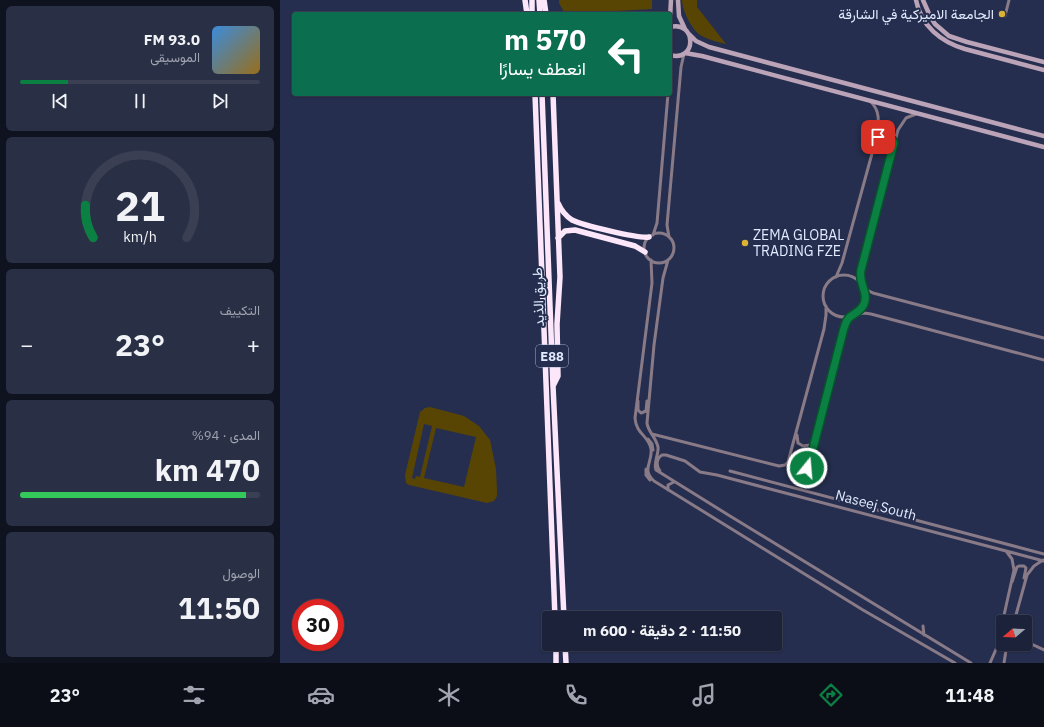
<!DOCTYPE html>
<html lang="ar">
<head>
<meta charset="utf-8">
<style>
	body { margin:0; font-family:"IBM Plex Sans",Vazirmatn,sans-serif; background:#292f45; color:#f1f3f6; direction:rtl; height:100vh; display:flex; flex-direction:column; font-size:15px; white-space:nowrap }
	* { box-sizing:border-box; margin:0 }
	p { font-size:13px; color:#a0a4af }
	.icon { flex:none; width:22px; height:22px; fill:none; stroke:currentColor; stroke-width:2; stroke-linecap:round; stroke-linejoin:round }
	.map { position:relative; flex:1; overflow:hidden; direction:ltr }
	.side { display:flex; flex-direction:column; gap:6px; padding:6px; background:#0f1320; width:280px }
	.side>* { flex:none }
	.banner { position:absolute; left:12px; top:12px; width:380px; height:84px; border-radius:4px; box-shadow:0 1px 3px #0004,0 0 0 1px #3a3f54; direction:rtl; background:#0b6e4f; color:#fff; overflow:hidden }
	.needle { width:26px; rotate:251deg }
	.fabs { position:absolute; left:716px; top:615px; display:grid; gap:8px }
	.fabs a { display:grid; place-items:center; width:36px; height:36px; border-radius:4px; background:#1c223a; box-shadow:0 1px 3px #0004,0 0 0 1px #3a3f54; font-size:20px }
	.speed { position:absolute; left:12px; top:599px; display:flex; gap:8px; font-size:20px; font-weight:700; text-align:center }
	.speed>* { display:grid; place-content:center; width:52px; height:52px; border-radius:50%; background:#1c223a; box-shadow:0 1px 3px #0004,0 0 0 1px #3a3f54; line-height:1 }
	.speed .limit { border:6px solid #d22; background:#fff; color:#111 }
	.pin { position:absolute; display:grid; place-items:center; width:34px; height:34px; color:#fff; margin:-17px; border-radius:8px; box-shadow:0 2px 6px #0006 }
	.me { position:absolute; width:44px; margin:-22px; rotate:17deg; stroke-linejoin:round; filter:drop-shadow(0 0 3px #0008) }
	.turn { display:flex; align-items:center; gap:14px; height:84px; padding:0 20px; font-size:18px }
	.turn .icon { width:52px; height:52px; stroke-width:2.5 }
	.turn b { display:block; font-size:28px; line-height:34px }
	.big { font-size:30px; font-weight:800; line-height:1.1 }
	.side .card { flex:1; display:flex; flex-direction:column; justify-content:center; gap:6px; min-width:0; padding:0 14px; border-radius:6px; background:#292f45 }
	.side .dial { align-items:center; gap:0 }
	.dial svg { height:104px; overflow:visible; fill:none; stroke:#3a3f54; stroke-width:7; stroke-linecap:round; text-anchor:middle }
	.dial text { fill:#f1f3f6; stroke:none }
	.song { display:flex; align-items:center; gap:12px }
	.cover { width:48px; height:48px; border-radius:6px; background:linear-gradient(135deg,hsl(210 70% 55%),hsl(40 70% 35%)) }
	.played { height:4px; border-radius:2px; background:linear-gradient(90deg,#0b8043 20%,#3a3f54 20%) }
	.keys { display:flex; justify-content:space-around; direction:ltr }
	.heat { display:flex; justify-content:space-between; align-items:center; font-size:22px; direction:ltr }
	.charge { height:6px; border-radius:3px; background:linear-gradient(90deg,#34c759 94%,#3a3f54 0) }
	.trip { position:absolute; left:262px; top:611px; width:240px; height:40px; border-radius:4px; background:#1c223a; box-shadow:0 1px 3px #0004,0 0 0 1px #3a3f54; font-weight:800; line-height:40px; text-align:center; direction:rtl }
	.tabs { display:flex; height:64px; justify-content:space-around; align-items:center; background:#0b0e17; color:#a0a4af }
	.tabs .icon { width:28px; height:28px }
	.tabs .current { color:#0b8043 }
	.tabs b { font-size:18px; color:#f1f3f6 }
	main { display:flex; flex:1; min-height:0 }
	.map>svg:first-child { display:block }
</style>
</head>
<body>
<main>
<div class="map">
<svg width="764" height="663" viewBox="0 0 764 663">
	<rect width="100%" height="100%" fill="#252e4e"/>
	<!-- green -->
	<path fill="#584503" fill-rule="evenodd" d="M279 0H372V9L285 14 279 3Z
		M402 0H417V7L446 44C438 42 429 40 422 36 412 31 402 10 402 0Z
		M150 407 184 416 199 426 210 440 216 469 217 492V496L214 501 207 503 129 485 126 483 125 475 140 412 145 408ZM144 424 152 426 140 477 136 476 135 479 132 478ZM156 428 196 437 184 487 144 478Z"/>
	<g fill="none" stroke-linecap="round" stroke-linejoin="round">
		<!-- street -->
		<path stroke="#897a87" stroke-width="3" d="M725 16 729 0
			M390 62V72
			M597 138C604 133 611 135 614 143
			M364 248a15 15 0 1 1 30 0a15 15 0 1 1-30 0Z
			M373 235 377 223 388 94
			M389 237 387 225 401 67 404 54
			M371 260 372 283 355 418C356 434 369 436 371 449 373 462 361 469 374 481L583 610 675 663
			M388 260 383 278 374 345 367 423C368 432 376 437 378 447 379 455 373 462 376 470L450 516 691 663
			M543 296a21 21 0 1 1 42 0a21 21 0 1 1-42 0Z
			M556 277 562 263 596 139C598 125 602 112 590 101
			M581 283V270L618 130 626 118 636 114
			M583 286 587 290 593 293 764 338
			M574 315 584 313 591 314 764 360
			M358 401V410L361 413 366 411 367 401
			M372 434 499 466 505 465 508 462 544 329 546 315V306
			M517 435 518 443 523 446 530 445 534 440
			M368 439 372 444 373 450
			M366 469V475L370 480
			M515 470 523 471 529 465 563 331 570 316
			M380 471C376 466 376 459 382 455H386L405 461 420 472 437 475 764 561
			M450 471 764 554
			M388 490V485L394 482
			M732 582 737 567 739 566H744L746 568 744 578
			M734 622 747 575 754 566 763 560
			M643 626 644 635
			M745 641 764 650
			M710 663 717 647 734 570 732 559 726 551
			M724 663 727 644"/>
		<!-- secondary -->
		<path stroke="#bba3b8" stroke-width="4.5" d="M398 0 399 16 405 29
			M636 0C641 26 661 42 685 49L764 70
			M643 0 650 16 655 24 669 36 687 42 764 62
			M390 18 391 0
			M390 27C417 20 417 63 390 55
			M409 34 416 41 429 47 764 136
			M405 53 422 56 764 147"/>
		<!-- highway -->
		<path stroke="#fce6f9" stroke-width="5.5" d="M245 0 247 14
			M252 0V14
			M259 0 260 14
			M264 0 266 14
			M255 94 275 618
			M262 94 273 386 284 618
			M278 203C281 210 286 216 292 220 302 225 359 239 369 237
			M278 238 285 231 295 230 355 246 365 252
			M273 386 278 376 277 324 280 277 273 94
			M276 644V663
			M285 644 286 663"/>
	</g>
	<g fill="none" stroke-linecap="round" stroke-linejoin="round">
		<defs>
			<path id="route" d="M527 468 529 464 564 328C565 325 567 319 570 317 575 313 581 311 584 304 589 292 578 284 581 270L614 143C611 136 605 133 598 137"/>
		</defs>
		<!-- route casing -->
		<use href="#route" stroke="#07532c" stroke-width="10"/>
		<!-- route -->
		<use href="#route" stroke="#0b8043" stroke-width="7"/>
	</g>
	<!-- markers -->
	<g fill="#dbb233" stroke="#252e4e" stroke-width="1.5">
		<circle cx="722" cy="14" r="4"/>
		<circle cx="465" cy="243" r="4"/>
	</g>
	<g text-anchor="middle" stroke-width="4" stroke-linejoin="round" paint-order="stroke">
		<!-- shield labels -->
		<rect fill="#252e4e" stroke="#a9b2ca" stroke-width="1" x="256" y="345" width="32" height="22" rx="3"/>
		<g font-size="13" font-weight="bold" fill="#e2eaff">
			<text x="272" y="361">E88</text>
		</g>
		<!-- poi labels -->
		<g font-size="14" fill="#e2eaff" stroke="#252e4e" text-anchor="end">
			<text x="714" y="19">الجامعة الاميركية في الشارقة</text>
			<text x="473" y="240" text-anchor="start">ZEMA GLOBAL<tspan x="473" dy="16">TRADING FZE</tspan></text>
		</g>
		<!-- street labels -->
		<g font-size="14" fill="#e2eaff" stroke="#252e4e">
			<text transform="translate(258 297) rotate(-92)" y="5">طريق الذيد</text>
			<text transform="translate(596 505) rotate(15)" y="5">Naseej South</text>
		</g>
	</g>
</svg>
<div class="fabs">
<a><svg class="needle" viewBox="-14 -14 28 28"><path d="M0-13l5 13h-10z" fill="#e53935"/><path d="M0 13l5-13h-10z" fill="#a0a4af"/></svg></a>
</div>
<div class="speed"><div class="limit">30</div></div>
<div class="pin" style="left:598px;top:137px;background:#d93025"><svg class="icon" aria-label="arrive" viewBox="0 0 24 24"><path d="M6 21V4h12l-3 4 3 4H6"/></svg></div>
<svg class="me" style="left:527px;top:468px" viewBox="-20 -20 40 40"><circle r="17" fill="#0b8043" stroke="#fff" stroke-width="3"/><path d="M0-11L8 9 0 5-8 9z" fill="#fff"/></svg>
<div class="trip">11:50 · 2 دقيقة · 600 m</div>
<div class="banner">
<div class="turn"><svg class="icon" aria-label="left" viewBox="0 0 24 24"><path d="M17 20v-9H6M10 6l-5 5 5 5"/></svg><div><b>570 m</b>انعطف يسارًا</div></div>
</div>
</div>
<section class="side">
<div class="card">
<div class="song"><i class="cover"></i><div><b>93.0 FM</b><p>الموسيقى</p></div></div>
<div class="played"></div>
<div class="keys"><svg class="icon" aria-label="previous" viewBox="0 0 24 24"><path d="M18 5L8 12l10 7zM5 5v14"/></svg><svg class="icon" aria-label="pause" viewBox="0 0 24 24"><path d="M8 5v14M16 5v14"/></svg><svg class="icon" aria-label="next" viewBox="0 0 24 24"><path d="M6 5l10 7-10 7zM19 5v14"/></svg></div>
</div>
<div class="card dial"><svg viewBox="0 0 100 80">
<path d="M14 69A42 42 0 1 1 86 69"/>
<path d="M14 69A42 42 0 0 1 8 44" stroke="#0b8043"/>
<text x="50" y="56" font-size="32" font-weight="700">21</text>
<text x="50" y="72" font-size="11">km/h</text>
</svg></div>
<div class="card"><p>التكييف</p>
<div class="heat"><a>−</a><b class="big">23°</b><a>+</a></div>
</div>
<div class="card"><p>المدى · 94%</p><b class="big">470 km</b><div class="charge"></div></div>
<div class="card"><p>الوصول</p><b class="big">11:50</b></div>
</section>
</main>
<nav class="tabs">
<b>11:48</b>
<svg class="icon current" aria-label="directions" viewBox="0 0 24 24"><path d="M12 3l9 9-9 9-9-9zM9 14v-3h6M13 9l2 2-2 2"/></svg>
<svg class="icon" aria-label="music" viewBox="0 0 24 24"><path d="M9 18V5l10-2v13"/><circle cx="6" cy="18" r="3"/><circle cx="16" cy="16" r="3"/></svg>
<svg class="icon" aria-label="phone" viewBox="0 0 24 24"><path d="M5 4h4l2 5-3 2q2 4 5 5l2-3 5 2v4C11 20 4 13 5 4z"/></svg>
<svg class="icon" aria-label="climate" viewBox="0 0 24 24"><path d="M12 3v18M4 7l16 10M4 17L20 7"/></svg>
<svg class="icon" aria-label="car" viewBox="0 0 24 24"><path d="M5 17H2v-5l4-1 3-4h7l3 4 3 1v5h-3M9 17h6M6 11h13"/><circle cx="7" cy="17" r="2"/><circle cx="17" cy="17" r="2"/></svg>
<svg class="icon" aria-label="filters" viewBox="0 0 24 24"><path d="M4 7h16M4 17h16"/><circle cx="9" cy="7" r="2"/><circle cx="15" cy="17" r="2"/></svg>
<b>23°</b>
</nav>
</body>
</html>
